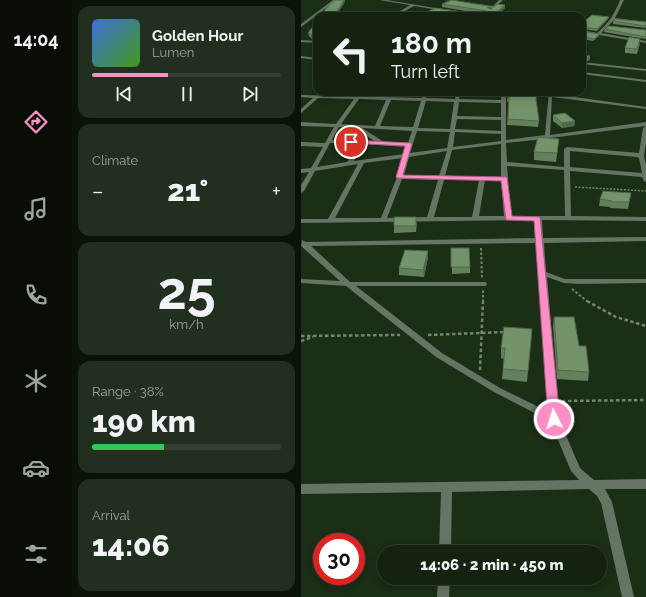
<!DOCTYPE html>
<html lang="en">
<head>
<meta charset="utf-8">
<style>
	body { margin:0; font-family:Raleway,sans-serif; background:#212f1e; color:#f1f3f6; height:100vh; display:flex; flex-direction:column; font-size:15px; white-space:nowrap }
	* { box-sizing:border-box; margin:0 }
	p { font-size:13px; color:#9da49f }
	.icon { flex:none; width:22px; height:22px; fill:none; stroke:currentColor; stroke-width:2; stroke-linecap:round; stroke-linejoin:round }
	.map { position:relative; flex:1; overflow:hidden }
	.drawer { display:flex; flex-direction:column; gap:6px; padding:6px; background:#0b1309; width:229px }
	.drawer>* { flex:none }
	.top-card { position:absolute; left:12px; top:12px; width:273px; height:84px; border-radius:12px; box-shadow:0 2px 10px #0003,0 0 0 1px #333f30; background:#142210; color:#f1f3f6; overflow:hidden }
	.speed { position:absolute; left:12px; top:533px; display:flex; gap:8px; font-size:20px; font-weight:700; text-align:center }
	.speed>* { display:grid; place-content:center; width:52px; height:52px; border-radius:50%; background:#142210; box-shadow:0 2px 10px #0003,0 0 0 1px #333f30; line-height:1 }
	.speed .limit { border:6px solid #d22; background:#fff; color:#111 }
	.pin { position:absolute; display:grid; place-items:center; width:34px; height:34px; color:#fff; margin:-17px; border:2px solid #fff; border-radius:50%; box-shadow:0 1px 4px #0007 }
	.me { position:absolute; width:44px; margin:-22px; rotate:355deg; stroke-linejoin:round; filter:drop-shadow(0 0 3px #0008) }
	.turn { display:flex; align-items:center; gap:14px; height:84px; padding:0 12px; font-size:18px }
	.turn .icon { width:52px; height:52px; stroke-width:2.5 }
	.turn b { display:block; font-size:28px; line-height:34px }
	.big { font-size:30px; font-weight:800; line-height:1.1 }
	.drawer .tile { flex:1; display:flex; flex-direction:column; justify-content:center; gap:6px; min-width:0; padding:0 14px; border-radius:12px; background:#212f1e }
	.drawer .dial { align-items:center; gap:0 }
	.dial b { font-size:52px; line-height:1 }
	.song { display:flex; align-items:center; gap:12px }
	.cover { width:48px; height:48px; border-radius:6px; background:linear-gradient(135deg,hsl(220 70% 55%),hsl(100 70% 35%)) }
	.played { height:4px; border-radius:2px; background:linear-gradient(90deg,#fb8fc5 40%,#333f30 40%) }
	.keys { display:flex; justify-content:space-around; direction:ltr }
	.heat { display:flex; justify-content:space-between; align-items:center; font-size:22px; direction:ltr }
	.charge { height:6px; border-radius:3px; background:linear-gradient(90deg,#34c759 38%,#333f30 0) }
	.trip { position:absolute; left:76px; top:545px; width:230px; height:40px; border-radius:20px; background:#142210; box-shadow:0 2px 10px #0003,0 0 0 1px #333f30; font-weight:800; line-height:40px; text-align:center }
	main { display:flex; flex:1; min-height:0 }
	.dock { display:flex; flex-direction:column; width:72px; justify-content:space-around; align-items:center; background:#080e06; color:#9da49f }
	.dock .icon { width:28px; height:28px }
	.dock .on { color:#fb8fc5 }
	.dock b { font-size:18px; color:#f1f3f6 }
	.map>svg:first-child { display:block }
</style>
</head>
<body>
<main>
<nav class="dock">
<b>14:04</b>
<svg class="icon on" aria-label="directions" viewBox="0 0 24 24"><path d="M12 3l9 9-9 9-9-9zM9 14v-3h6M13 9l2 2-2 2"/></svg>
<svg class="icon" aria-label="music" viewBox="0 0 24 24"><path d="M9 18V5l10-2v13"/><circle cx="6" cy="18" r="3"/><circle cx="16" cy="16" r="3"/></svg>
<svg class="icon" aria-label="phone" viewBox="0 0 24 24"><path d="M5 4h4l2 5-3 2q2 4 5 5l2-3 5 2v4C11 20 4 13 5 4z"/></svg>
<svg class="icon" aria-label="climate" viewBox="0 0 24 24"><path d="M12 3v18M4 7l16 10M4 17L20 7"/></svg>
<svg class="icon" aria-label="car" viewBox="0 0 24 24"><path d="M5 17H2v-5l4-1 3-4h7l3 4 3 1v5h-3M9 17h6M6 11h13"/><circle cx="7" cy="17" r="2"/><circle cx="17" cy="17" r="2"/></svg>
<svg class="icon" aria-label="filters" viewBox="0 0 24 24"><path d="M4 7h16M4 17h16"/><circle cx="9" cy="7" r="2"/><circle cx="15" cy="17" r="2"/></svg>
</nav>
<section class="drawer">
<div class="tile">
<div class="song"><i class="cover"></i><div><b>Golden Hour</b><p>Lumen</p></div></div>
<div class="played"></div>
<div class="keys"><svg class="icon" aria-label="previous" viewBox="0 0 24 24"><path d="M18 5L8 12l10 7zM5 5v14"/></svg><svg class="icon" aria-label="pause" viewBox="0 0 24 24"><path d="M8 5v14M16 5v14"/></svg><svg class="icon" aria-label="next" viewBox="0 0 24 24"><path d="M6 5l10 7-10 7zM19 5v14"/></svg></div>
</div>
<div class="tile"><p>Climate</p>
<div class="heat"><a>−</a><b class="big">21°</b><a>+</a></div>
</div>
<div class="tile dial"><b>25</b><p>km/h</p></div>
<div class="tile"><p>Range · 38%</p><b class="big">190 km</b><div class="charge"></div></div>
<div class="tile"><p>Arrival</p><b class="big">14:06</b></div>
</section>
<div class="map">
<svg width="345" height="597" viewBox="0 0 345 597">
	<rect width="100%" height="100%" fill="#1b2e16"/>
	<g fill="none" stroke-linecap="round" stroke-linejoin="round">
		<!-- path-far2 -->
		<path stroke="#758571" stroke-width="1.5" stroke-dasharray="2 1.5" stroke-linecap="butt" d="M274 187 345 191"/>
		<!-- path-far1 -->
		<path stroke="#758571" stroke-width="2" stroke-dasharray="2.5 2" stroke-linecap="butt" d="M180 248 181 278
			M271 289 287 302
			M182 302V290"/>
		<!-- path -->
		<path stroke="#758571" stroke-width="2.5" stroke-dasharray="3.5 2.5" stroke-linecap="butt" d="M286 301 315 317 345 326
			M127 335 205 332
			M0 336 99 335
			M0 341 12 337
			M179 370 182 301
			M261 401 345 400"/>
		<!-- minor -->
		<path fill="#667463" fill-rule="evenodd" d="M32 0H36L0 27V24Z
			M78 0H86L146 10 144 11 113 6 95 16H91L109 5Z
			M143 0 162 2 160 3Z
			M198 0H202L190 11 188 10 190 8 176 5 178 4 192 6Z
			M319 0H323L314 18 345 22V24L313 20 300 33 345 41V43L281 32V30L296 33C308 23 314 13 319 0Z
			M0 40 16 41V43L0 42Z
			M0 56 16 58V60L0 58Z
			M281 62 345 69V71L281 64Z
			M281 72 345 80V82L281 74Z
			M123 92H127L125 98 154 99 155 93 159 92 158 99 200 100 201 92H205V140L244 135 248 92H252V94L345 107V109L251 97 249 135 345 122V126L249 138 246 140 244 139 205 143 206 162 263 167V149L266 147 338 153 342 128 345 126V143L343 156 345 164V182L343 181 341 177 269 171 270 216 345 217V221L241 220 242 238 345 237V241L243 243 245 272 264 279H345V283L278 284 263 283 246 277 258 419 279 468 293 480 345 479V489H304L311 502 333 597H321L300 503 296 496 288 489 151 492 150 552H138L140 492 0 494V484L278 480 270 471 249 421 193 392 135 357 45 286 0 283V279L39 281 0 246 1 240 5 242 235 238 234 220 0 223V219H27L57 164 14 171 3 191 0 193V185L8 172 0 173V169L10 168 22 147 0 146V142L24 143 33 127 0 126V122L35 124 53 99 17 98 0 113V109L12 98 0 97V95L121 98ZM58 99 85 100 74 126 40 124ZM90 100 120 101 112 127 79 126ZM125 101 153 102 149 129 117 128ZM158 102 200 103V117L156 116ZM156 119 200 120V131L154 129ZM38 127 53 128 75 142 31 140ZM61 128 111 131 107 143 83 142ZM116 131 149 132 146 148 109 153ZM154 132 200 134V141L152 147ZM29 143 58 144 46 162 16 167ZM63 144 106 147 103 154 53 161ZM200 144V177L144 176 151 150ZM146 151 138 176 103 175 108 157ZM269 151 336 157 338 158 341 173 269 167ZM102 158 96 177 80 218H34L63 163ZM206 166 263 170 264 216H210ZM101 179 137 180 126 217 86 218ZM143 180H178L171 217H133ZM184 180 200 181 203 216H178ZM235 243 248 412 199 388 141 353 55 286H185L186 284 185 282H49L10 246Z
			M137 578H149L148 597H136Z"/>
	</g>
	<!-- wall -->
	<path fill="#637f5c" d="M141 4 187 8 190 9 204 8 195 16H118L182 14 141 7Z
		M307 19 296 31 281 29V23Z
		M16 21 11 39 8 36 7 33Z
		M312 21 345 22V28L312 24Z
		M304 29 345 30V39L303 32Z
		M281 31 298 36 292 41 281 39Z
		M339 43 336 54 324 53V48Z
		M281 55 289 56V59L287 61H281Z
		M207 92 235 100 238 121 237 127 206 125 208 102H206Z
		M252 115 274 121 273 126 261 128 252 121Z
		M257 147 255 162 233 160V152Z
		M330 193 327 209 309 208V207L298 206 299 199Z
		M116 223 115 232 93 233V226Z
		M150 248 169 267V273L151 274Z
		M127 251V257L123 277 98 275V268Z
		M253 317 288 372 287 381 256 379 252 326Z
		M231 329 226 382 201 379 203 359 200 358V348Z"/>
	<!-- shaded-wall -->
	<path fill="#50684b" d="M43 0H44V2L35 16H32Z
		M204 5V8L195 16H192Z
		M308 17 307 19 296 31V29Z
		M16 30V34L11 39 10 35Z
		M298 34V36L292 41 293 39Z
		M284 63V66L281 70V67Z
		M274 121 273 126 261 128V123Z
		M127 251V257L123 277 122 270Z"/>
	<!-- building -->
	<path fill="#73946b" stroke="#50684b" d="M34 0H43L34 15 32 16H19L28 5Z
		M151 0 187 6V8L190 9 196 4 204 5 192 16H118L134 8 177 14 188 13 186 11 141 4Z
		M291 15 308 17 296 29 281 27V23Z
		M314 19 345 22V26L312 21Z
		M16 21V30L10 35 7 33Z
		M308 26 345 30V37L304 29Z
		M281 31 298 34 293 39 281 37Z
		M328 37 339 39 336 49 324 48Z
		M281 55 289 56 287 58H281Z
		M281 62 284 63 281 67Z
		M207 92H236L235 99 238 121 207 119 208 97H207Z
		M264 113 274 121 261 123 252 115Z
		M237 137 258 139 256 153 233 152Z
		M302 191 330 193 328 202H310L311 201 299 199Z
		M93 217H115V226H93Z
		M150 248H168L169 267H150Z
		M104 250 127 251 122 270 98 268Z
		M253 317H273L278 346H285L288 372 257 370Z
		M203 327 231 329 227 371 202 369 204 348H200Z"/>
	<!-- route -->
	<path fill="#fb8fc5" stroke="#a35d80" d="M50 140 110 143 111 144 102 175 206 177 211 216 239 217 259 419 257 422 253 423 249 422 247 419 233 221 205 220 200 181 96 178 95 177 104 146 48 143 47 142Z"/>
</svg>
<div class="speed"><div class="limit">30</div></div>
<div class="pin" style="left:50px;top:142px;background:#d93025"><svg class="icon" aria-label="arrive" viewBox="0 0 24 24"><path d="M6 21V4h12l-3 4 3 4H6"/></svg></div>
<svg class="me" style="left:253px;top:419px" viewBox="-20 -20 40 40"><circle r="17" fill="#fb8fc5" stroke="#fff" stroke-width="3"/><path d="M0-11L8 9 0 5-8 9z" fill="#fff"/></svg>
<div class="trip">14:06 · 2 min · 450 m</div>
<div class="top-card">
<div class="turn"><svg class="icon" aria-label="left" viewBox="0 0 24 24"><path d="M17 20v-9H6M10 6l-5 5 5 5"/></svg><div><b>180 m</b>Turn left</div></div>
</div>
</div>
</main>
</body>
</html>
